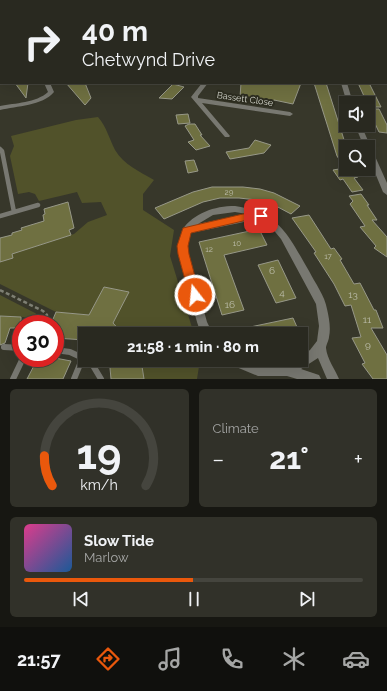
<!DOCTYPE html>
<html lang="en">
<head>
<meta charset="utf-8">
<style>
	body { margin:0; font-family:Raleway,sans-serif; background:#313129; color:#f1f3f6; height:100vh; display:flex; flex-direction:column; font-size:15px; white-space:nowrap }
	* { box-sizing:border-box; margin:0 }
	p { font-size:13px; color:#a5a6a5 }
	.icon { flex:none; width:22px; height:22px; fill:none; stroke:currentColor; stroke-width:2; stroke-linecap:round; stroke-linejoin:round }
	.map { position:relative; height:379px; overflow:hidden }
	.sheet { display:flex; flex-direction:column; gap:10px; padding:10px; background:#171712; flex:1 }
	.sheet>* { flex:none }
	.top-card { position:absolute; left:0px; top:0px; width:387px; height:84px; box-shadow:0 4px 16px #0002,0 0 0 1px #45453e; background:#292920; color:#f1f3f6; overflow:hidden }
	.controls { position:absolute; left:339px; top:96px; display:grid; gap:8px }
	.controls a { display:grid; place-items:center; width:36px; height:36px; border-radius:0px; background:#292920; box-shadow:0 4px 16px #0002,0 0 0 1px #45453e; font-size:20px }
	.speed { position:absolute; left:12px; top:315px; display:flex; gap:8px; font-size:20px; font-weight:700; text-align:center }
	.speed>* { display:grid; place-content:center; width:52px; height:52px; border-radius:50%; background:#292920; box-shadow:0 4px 16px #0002,0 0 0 1px #45453e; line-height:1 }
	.speed .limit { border:6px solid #d22; background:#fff; color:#111 }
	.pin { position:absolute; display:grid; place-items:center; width:34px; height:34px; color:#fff; margin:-17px; border-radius:8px; box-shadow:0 2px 6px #0006 }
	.me { position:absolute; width:44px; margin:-22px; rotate:344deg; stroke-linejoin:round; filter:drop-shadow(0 0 3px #0008) }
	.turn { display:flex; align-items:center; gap:14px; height:84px; padding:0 16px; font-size:18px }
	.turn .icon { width:52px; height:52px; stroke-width:2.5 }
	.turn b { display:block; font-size:28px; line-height:34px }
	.big { font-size:30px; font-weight:700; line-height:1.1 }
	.sheet .tile { flex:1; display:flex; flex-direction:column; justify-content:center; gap:6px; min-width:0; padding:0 14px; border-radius:6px; background:#313129 }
	.sheet .dial { align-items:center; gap:0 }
	.dial svg { height:104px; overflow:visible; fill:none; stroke:#45453e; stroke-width:7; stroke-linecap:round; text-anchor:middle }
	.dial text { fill:#f1f3f6; stroke:none }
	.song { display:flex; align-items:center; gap:12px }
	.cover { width:48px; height:48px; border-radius:6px; background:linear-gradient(135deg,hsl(330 70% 55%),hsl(210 70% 35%)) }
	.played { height:4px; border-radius:2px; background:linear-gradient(90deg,#ea580c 50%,#45453e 50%) }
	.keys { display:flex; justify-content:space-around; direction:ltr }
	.heat { display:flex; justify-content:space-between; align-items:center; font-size:22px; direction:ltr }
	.sheet .tiles { flex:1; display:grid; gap:10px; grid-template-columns:1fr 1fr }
	.tile:last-child { grid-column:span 2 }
	.trip { position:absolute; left:78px; top:327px; width:230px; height:40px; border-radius:0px; background:#292920; box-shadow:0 4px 16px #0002,0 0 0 1px #45453e; font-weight:700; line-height:40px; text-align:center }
	.tabs { display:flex; height:64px; justify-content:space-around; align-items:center; background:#10100d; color:#a5a6a5 }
	.tabs .icon { width:28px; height:28px }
	.tabs .current { color:#ea580c }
	.tabs b { font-size:18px; color:#f1f3f6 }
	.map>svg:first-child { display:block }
</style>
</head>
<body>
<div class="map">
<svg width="387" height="379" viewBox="0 0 387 379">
	<rect width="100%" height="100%" fill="#37372a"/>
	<!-- green -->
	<path fill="#51522a" d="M98 117C107 128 109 138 115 150 124 165 139 171 154 180L143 194V210L174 230 170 256 194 334H123L113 323 128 292 104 287 89 315 56 312 0 284V262L12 258V254L74 234 88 222 107 215 101 202 82 203 77 192 39 201 35 194 29 192 18 194 10 156 14 146 11 136 76 120Z
		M0 295 35 313 41 318 0 316Z
		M141 360H200L197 379H144Z"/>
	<!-- building -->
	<path fill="#6f7041" stroke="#979888" d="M15 83H28L26 98Z
		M66 83H85L91 98 85 105Z
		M241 83H301L293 104 274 100 273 103 240 97Z
		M314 83H326L346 146V169H352L358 177 354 178 363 190 352 192 343 179 340 180 333 170 345 168 337 156Z
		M358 83H369L381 107H369Z
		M173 84 184 87 172 99 159 98Z
		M368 109H379L387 125V133L379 132Z
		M188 114 190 123 178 124 176 115Z
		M189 124H195L202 135H200L210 146 196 150 188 142 194 140 185 126Z
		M255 140 271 145 264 153 230 159 226 152 249 148Z
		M194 160 198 171 188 173 185 161Z
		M212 187H243L260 189 274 193 300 206 291 214 274 205 257 200 239 198H220L203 202 164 219 155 208 193 192Z
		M361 194 369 205H367L377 220H372L387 237V257L374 248 376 246 360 227 365 226 350 204 353 201 349 196Z
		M68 202 74 228 69 230 71 235 12 254 13 258 0 262V238L12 235V233L22 230 21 228 44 221 43 215 45 214 44 209Z
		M309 215 331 249 334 248 342 259 340 260 354 284 360 283 374 310H376L383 328H371L387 355V379H373L362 364 365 363 352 338 361 337 351 305 345 306 334 284 314 253 316 252 292 218Z
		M259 229 267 245 224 255 244 310 222 315 199 242Z
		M278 260 296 298 276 303 258 265Z
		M104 287 129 292 113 323 123 334H85V340L55 338V324H51L56 312 89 315Z
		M0 316 21 317V328H10L5 343 0 345Z
		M293 318 300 334H236V330Z
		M38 358H55L71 361 63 379H27Z
		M103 360H141L144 379H111L110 368Z"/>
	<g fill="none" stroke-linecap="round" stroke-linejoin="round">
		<!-- path-far1 -->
		<path stroke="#7e7f73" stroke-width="1" stroke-dasharray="1.5 1" stroke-linecap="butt" d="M325 0 327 1
			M386 8 387 10"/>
		<!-- path -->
		<path stroke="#7e7f73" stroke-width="2.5" stroke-dasharray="4 2.5" stroke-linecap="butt" d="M0 290 43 311 47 315 46 324"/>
		<!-- service-far1 -->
		<path stroke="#787871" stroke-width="4.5" d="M0 149 2 151 14 212
			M0 216 38 205"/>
		<!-- service -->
		<path stroke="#787871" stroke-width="6" d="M4 347 21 348
			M55 350 70 352 85 359
			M87 360 92 364 101 379
			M13 379 23 358
			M74 379 83 357"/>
		<!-- minor -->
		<path fill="#787871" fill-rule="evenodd" d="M89 0H93L94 1H90Z
			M386 28H387V30H386Z
			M0 33H1V35H0Z
			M386 69H387V73H386Z
			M44 83H50L54 92C42 106 17 106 0 110V106C15 103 36 103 48 92Z
			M202 83H208L198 96V98L290 112 293 114 290 116 202 103 230 136 229 137H225L191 97Z
			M341 83H347L353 103H347Z
			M355 125H361L387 183V195L383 192 368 156V147H364Z
			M235 206C280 213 288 235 309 271 315 283 325 296 327 309 329 318 331 328 329 337 329 340 326 345 326 348 327 359 335 369 339 379H327L318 358 301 369 319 375 321 379H297L287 376H258L229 364 227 360H247L258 364H286L294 360H301V356L310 350 317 341 319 326 316 304 281 239 271 227 259 219 191 233 188 242V254L207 322 213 334H201L197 322 178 254 179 242 182 231V230C194 213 214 206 235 206ZM235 212 247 214 198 224 213 215Z"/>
		<!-- primary -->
		<path fill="#b8b9ab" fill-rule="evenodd" d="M0 4H1V8H0Z"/>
	</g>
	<!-- route -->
	<path fill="#ea580c" stroke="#983908" d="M261 212 264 213 265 216 264 218 243 221 191 233 188 246 189 254 200 295 199 298 195 300 190 298 178 254 177 246 183 228 243 214Z"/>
	<g text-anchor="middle" stroke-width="4" stroke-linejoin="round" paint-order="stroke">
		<!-- number labels -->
		<g font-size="8" fill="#bdbeac">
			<text x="229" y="195">29</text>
			<text x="237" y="246">10</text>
			<text x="209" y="252">12</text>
			<text x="328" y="259">17</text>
		</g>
		<!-- far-street labels -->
		<g font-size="9" fill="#d7d8cf" stroke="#2d2d20">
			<text transform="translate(245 99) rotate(8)" y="3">Bassett Close</text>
		</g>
		<!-- near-number labels -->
		<g font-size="10" fill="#bdbeac">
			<text x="272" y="274">6</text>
			<text x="282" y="296">4</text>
			<text x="353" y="298">13</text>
			<text x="230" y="308">16</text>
			<text x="367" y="323">11</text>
			<text x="368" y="348">9</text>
		</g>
	</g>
</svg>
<div class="controls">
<a><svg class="icon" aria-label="sound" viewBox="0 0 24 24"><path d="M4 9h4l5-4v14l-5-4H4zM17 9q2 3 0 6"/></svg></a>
<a><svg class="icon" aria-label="search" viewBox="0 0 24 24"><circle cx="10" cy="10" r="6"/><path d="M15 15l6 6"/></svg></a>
</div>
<div class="speed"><div class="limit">30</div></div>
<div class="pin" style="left:261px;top:216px;background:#d93025"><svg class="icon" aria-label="arrive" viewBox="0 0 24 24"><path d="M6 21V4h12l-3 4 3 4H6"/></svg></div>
<svg class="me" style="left:195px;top:295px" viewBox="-20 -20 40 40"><circle r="17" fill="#ea580c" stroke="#fff" stroke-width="3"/><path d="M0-11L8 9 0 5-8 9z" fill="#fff"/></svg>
<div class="trip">21:58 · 1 min · 80 m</div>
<div class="top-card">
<div class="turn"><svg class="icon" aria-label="right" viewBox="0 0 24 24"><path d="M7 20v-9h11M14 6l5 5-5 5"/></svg><div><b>40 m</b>Chetwynd Drive</div></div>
</div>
</div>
<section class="sheet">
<div class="tiles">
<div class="tile dial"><svg viewBox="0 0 100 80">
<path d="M14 69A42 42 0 1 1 86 69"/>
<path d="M14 69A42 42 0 0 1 8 46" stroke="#ea580c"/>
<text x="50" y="56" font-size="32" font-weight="700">19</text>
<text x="50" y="72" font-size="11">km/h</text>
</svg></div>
<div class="tile"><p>Climate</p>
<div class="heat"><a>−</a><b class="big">21°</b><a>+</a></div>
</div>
<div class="tile">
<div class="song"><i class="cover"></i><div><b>Slow Tide</b><p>Marlow</p></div></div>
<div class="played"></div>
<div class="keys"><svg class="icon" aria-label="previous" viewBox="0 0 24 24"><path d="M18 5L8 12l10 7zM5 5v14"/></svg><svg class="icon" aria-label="pause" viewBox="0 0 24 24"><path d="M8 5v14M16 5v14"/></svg><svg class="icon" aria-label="next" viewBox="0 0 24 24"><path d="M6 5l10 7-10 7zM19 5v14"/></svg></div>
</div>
</div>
</section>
<nav class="tabs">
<b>21:57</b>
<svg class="icon current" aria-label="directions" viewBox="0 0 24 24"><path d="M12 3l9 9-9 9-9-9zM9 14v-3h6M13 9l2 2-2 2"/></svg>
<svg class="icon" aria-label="music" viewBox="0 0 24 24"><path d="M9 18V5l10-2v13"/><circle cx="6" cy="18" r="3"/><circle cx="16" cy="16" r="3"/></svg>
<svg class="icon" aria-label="phone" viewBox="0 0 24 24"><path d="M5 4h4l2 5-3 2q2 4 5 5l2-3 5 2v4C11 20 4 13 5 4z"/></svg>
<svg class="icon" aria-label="climate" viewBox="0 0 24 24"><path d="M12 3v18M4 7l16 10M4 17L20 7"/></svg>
<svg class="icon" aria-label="car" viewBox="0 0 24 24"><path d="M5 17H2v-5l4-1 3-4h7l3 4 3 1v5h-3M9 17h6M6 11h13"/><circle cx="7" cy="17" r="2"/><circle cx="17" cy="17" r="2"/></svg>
</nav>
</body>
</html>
